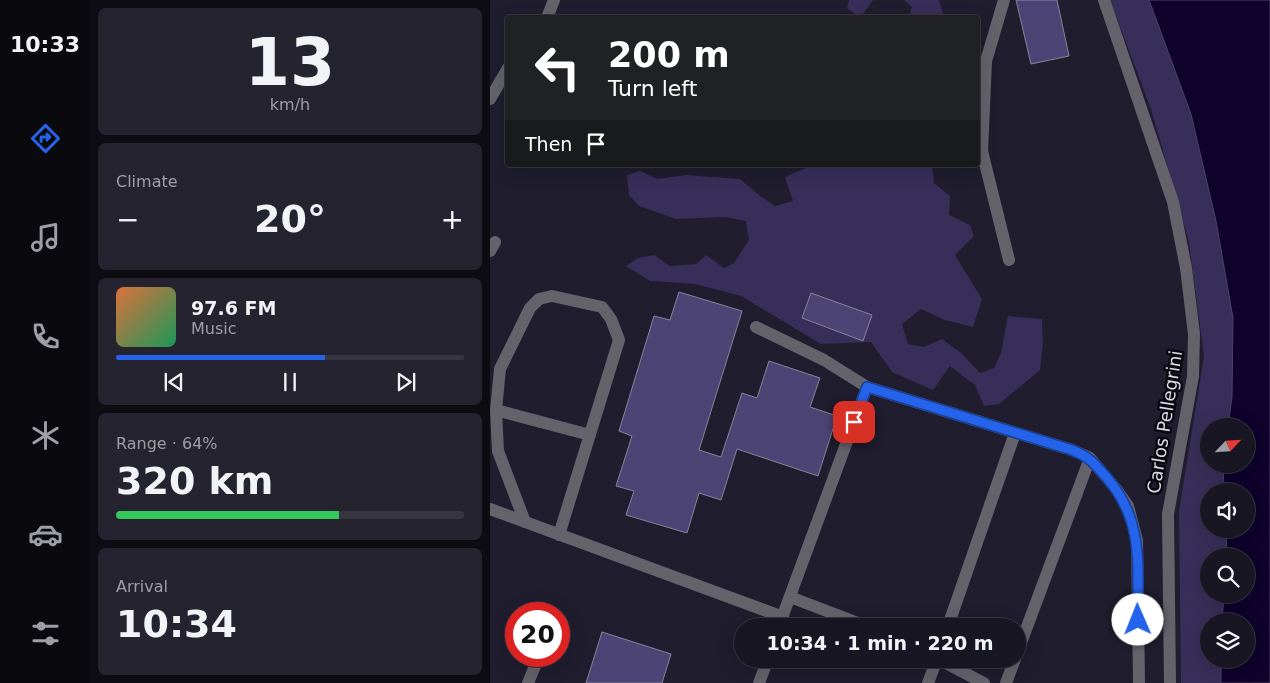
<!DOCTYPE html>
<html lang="en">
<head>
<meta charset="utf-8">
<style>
	body { margin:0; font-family:"DejaVu Sans",sans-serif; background:#24232f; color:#f1f3f6; height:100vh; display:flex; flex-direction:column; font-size:19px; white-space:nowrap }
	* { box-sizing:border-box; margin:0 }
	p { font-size:16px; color:#9e9fa5 }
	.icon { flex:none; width:28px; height:28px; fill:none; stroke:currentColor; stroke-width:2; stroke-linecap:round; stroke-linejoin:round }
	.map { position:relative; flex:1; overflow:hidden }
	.sheet { display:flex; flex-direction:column; gap:8px; padding:8px; background:#0d0c13; width:400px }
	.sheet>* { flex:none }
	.hud { position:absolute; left:15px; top:15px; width:475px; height:152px; border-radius:5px; box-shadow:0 5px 20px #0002,0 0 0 1px #363540; background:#202124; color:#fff; overflow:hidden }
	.needle { width:32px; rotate:65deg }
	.controls { position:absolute; left:710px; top:418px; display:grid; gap:10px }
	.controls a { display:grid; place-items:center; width:55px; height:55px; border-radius:50%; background:#171622; box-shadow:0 5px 20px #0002,0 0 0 1px #363540; font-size:25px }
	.speed { position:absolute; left:15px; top:602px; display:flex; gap:10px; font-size:25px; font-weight:700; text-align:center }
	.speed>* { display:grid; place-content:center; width:65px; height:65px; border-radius:50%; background:#171622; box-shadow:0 5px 20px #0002,0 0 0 1px #363540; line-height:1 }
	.speed .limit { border:8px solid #d22; background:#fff; color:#111 }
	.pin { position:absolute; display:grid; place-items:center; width:42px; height:42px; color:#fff; margin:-21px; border-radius:10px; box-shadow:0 2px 8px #0006 }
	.me { position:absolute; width:55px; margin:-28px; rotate:359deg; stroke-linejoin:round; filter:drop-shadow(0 0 4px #0008) }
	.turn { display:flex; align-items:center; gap:18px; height:105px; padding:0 20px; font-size:22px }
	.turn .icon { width:65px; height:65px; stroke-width:2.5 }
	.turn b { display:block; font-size:35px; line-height:42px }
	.then { display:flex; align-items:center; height:48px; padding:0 20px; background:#0003; gap:10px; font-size:19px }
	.big { font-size:38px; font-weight:700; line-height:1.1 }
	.sheet .widget { flex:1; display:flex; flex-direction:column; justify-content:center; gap:8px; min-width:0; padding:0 18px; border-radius:8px; background:#24232f }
	.sheet .dial { align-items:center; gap:0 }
	.dial b { font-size:65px; line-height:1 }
	.song { display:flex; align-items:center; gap:15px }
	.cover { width:60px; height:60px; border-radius:8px; background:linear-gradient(135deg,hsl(20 70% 55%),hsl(150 70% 35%)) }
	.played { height:5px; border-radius:2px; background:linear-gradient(90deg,#2563eb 60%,#363540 60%) }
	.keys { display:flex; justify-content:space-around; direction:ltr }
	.heat { display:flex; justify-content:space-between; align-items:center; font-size:28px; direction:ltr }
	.charge { height:8px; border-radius:4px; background:linear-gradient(90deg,#34c759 64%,#363540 0) }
	.trip { position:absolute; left:244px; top:618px; width:292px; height:50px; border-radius:25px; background:#171622; box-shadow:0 5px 20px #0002,0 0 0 1px #363540; font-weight:700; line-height:50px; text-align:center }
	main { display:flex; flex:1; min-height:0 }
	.dock { display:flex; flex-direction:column; width:90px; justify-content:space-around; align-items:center; background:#09090e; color:#9e9fa5 }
	.dock .icon { width:35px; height:35px }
	.dock .on { color:#2563eb }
	.dock b { font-size:22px; color:#f1f3f6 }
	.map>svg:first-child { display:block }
</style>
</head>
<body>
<main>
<nav class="dock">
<b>10:33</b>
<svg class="icon on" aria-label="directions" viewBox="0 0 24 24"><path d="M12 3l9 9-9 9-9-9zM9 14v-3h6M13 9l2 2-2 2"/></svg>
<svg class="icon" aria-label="music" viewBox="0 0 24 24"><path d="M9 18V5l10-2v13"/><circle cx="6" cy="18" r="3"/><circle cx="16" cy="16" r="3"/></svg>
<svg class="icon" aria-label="phone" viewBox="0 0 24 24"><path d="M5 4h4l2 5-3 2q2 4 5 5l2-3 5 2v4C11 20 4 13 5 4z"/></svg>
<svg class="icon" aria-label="climate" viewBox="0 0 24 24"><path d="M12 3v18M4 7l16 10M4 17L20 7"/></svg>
<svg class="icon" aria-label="car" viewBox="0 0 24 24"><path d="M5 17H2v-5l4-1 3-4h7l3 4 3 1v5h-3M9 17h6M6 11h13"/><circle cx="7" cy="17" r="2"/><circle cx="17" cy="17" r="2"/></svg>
<svg class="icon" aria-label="filters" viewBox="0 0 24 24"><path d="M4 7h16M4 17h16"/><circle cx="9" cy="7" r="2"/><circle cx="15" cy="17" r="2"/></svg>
</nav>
<section class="sheet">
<div class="widget dial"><b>13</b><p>km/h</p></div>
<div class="widget"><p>Climate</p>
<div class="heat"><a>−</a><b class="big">20°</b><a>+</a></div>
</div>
<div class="widget">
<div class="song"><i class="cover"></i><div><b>97.6 FM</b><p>Music</p></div></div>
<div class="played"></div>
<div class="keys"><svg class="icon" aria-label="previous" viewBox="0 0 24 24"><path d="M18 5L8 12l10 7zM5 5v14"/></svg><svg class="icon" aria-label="pause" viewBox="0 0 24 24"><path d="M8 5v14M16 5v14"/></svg><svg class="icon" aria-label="next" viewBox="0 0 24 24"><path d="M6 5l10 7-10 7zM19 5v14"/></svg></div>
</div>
<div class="widget"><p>Range · 64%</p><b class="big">320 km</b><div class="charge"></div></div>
<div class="widget"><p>Arrival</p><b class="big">10:34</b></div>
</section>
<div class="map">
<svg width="780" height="683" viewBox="0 0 780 683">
	<rect width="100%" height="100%" fill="#1f1d2e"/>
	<!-- green -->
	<path fill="#372f59" d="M359 0H383L370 18 357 8Z
		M414 0H449L454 17H419L422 7Z
		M620 0H659L701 114 726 221 743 318 742 397 738 426H719V464H733L734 491H719V529H736L737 556H719V594H734L732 621H719V659H731V683H691L689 511 714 356 699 242 661 109Z
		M323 165H442L444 183 460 196 459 215 480 225 484 236 465 255 492 299 483 327 455 320 431 309 412 324 418 344 434 347 452 339 471 353 490 373 504 368 511 353 518 316 552 319 553 342 550 370 509 404 494 406 485 385 460 366 443 390 402 372 381 342 331 344 251 296 205 284 160 281 136 266 148 258 164 255 180 266 206 264 216 255 234 268 244 263 259 240 256 221 235 217 186 219 149 206 139 195 137 175 150 171 167 179 196 175 250 179 269 195 285 206 303 201 295 177Z"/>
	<!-- water -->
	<path fill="#0f022b" stroke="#4c4363" d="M659 0H780V683H731V659H756V621H732L734 594H756V556H737L736 529H756V491H734L733 464H756V426H738L742 397 743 318 726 221 701 114Z"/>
	<!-- building -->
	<path fill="#4c4474" stroke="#87849a" d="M526 0H567L579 56 541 64Z
		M189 292 252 311 209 450 231 457 252 393 267 398 279 361 330 378 320 407 347 416 328 476 247 449 231 500 209 493 197 533 136 515 144 491 126 486 142 436 129 431 164 316 180 320Z
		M321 293 382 315 373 341 312 318Z
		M112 632 181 654 172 683H96Z"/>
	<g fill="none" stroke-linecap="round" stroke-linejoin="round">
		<!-- minor -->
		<path stroke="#64636c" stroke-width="12" d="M514 0 496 61 492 151 519 260
			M614 0 683 202 696 268 704 334 703 376 678 514 680 683
			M57 18 64 0
			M0 99 18 68
			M0 251 5 242
			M266 327 334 360 377 387 582 450 600 458 626 489 638 506 647 540 649 683
			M6 410 100 435
			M0 509 293 617
			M35 522 8 451 6 410 10 369 40 308 49 299 62 296 112 307 121 319 129 340 69 535
			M300 597 376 626
			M289 626 377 387
			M458 626 525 433
			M528 651 600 458
			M448 659 494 683
			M38 683 49 656
			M269 683 278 659
			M438 683 447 659
			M516 683 525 659"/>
	</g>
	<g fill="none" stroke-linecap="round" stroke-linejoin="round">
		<defs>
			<path id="route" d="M364 422 377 387 582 450C601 458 604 463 617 478 655 522 647 567 648 620"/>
		</defs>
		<!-- route casing -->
		<use href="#route" stroke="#184099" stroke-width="12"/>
		<!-- route -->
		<use href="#route" stroke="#2563eb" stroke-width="9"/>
	</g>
	<g text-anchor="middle" stroke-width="5" stroke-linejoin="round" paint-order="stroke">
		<!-- street labels -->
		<g font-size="18" fill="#dbdae5" stroke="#090810">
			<text transform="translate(675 422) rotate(-81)" y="6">Carlos Pellegrini</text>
		</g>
	</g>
</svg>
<div class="controls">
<a><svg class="needle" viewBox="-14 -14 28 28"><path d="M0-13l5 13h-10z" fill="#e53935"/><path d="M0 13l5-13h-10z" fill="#9e9fa5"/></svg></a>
<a><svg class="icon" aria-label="sound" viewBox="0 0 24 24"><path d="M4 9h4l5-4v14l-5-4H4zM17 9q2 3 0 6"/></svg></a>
<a><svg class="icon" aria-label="search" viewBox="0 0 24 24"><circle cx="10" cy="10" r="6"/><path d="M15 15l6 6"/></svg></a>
<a><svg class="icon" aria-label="layers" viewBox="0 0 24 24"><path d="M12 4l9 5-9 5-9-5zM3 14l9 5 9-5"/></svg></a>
</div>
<div class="speed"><div class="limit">20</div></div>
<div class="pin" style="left:364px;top:422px;background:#d93025"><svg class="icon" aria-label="arrive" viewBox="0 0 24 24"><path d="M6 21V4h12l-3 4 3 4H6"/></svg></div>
<svg class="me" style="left:648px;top:620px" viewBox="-20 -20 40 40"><circle r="19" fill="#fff"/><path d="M0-13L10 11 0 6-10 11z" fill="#2563eb"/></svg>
<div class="trip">10:34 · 1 min · 220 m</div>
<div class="hud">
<div class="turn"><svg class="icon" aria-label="left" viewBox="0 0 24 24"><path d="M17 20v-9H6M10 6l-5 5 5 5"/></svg><div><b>200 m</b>Turn left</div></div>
<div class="then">Then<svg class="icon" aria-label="arrive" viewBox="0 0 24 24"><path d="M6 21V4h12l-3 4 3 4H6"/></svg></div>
</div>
</div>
</main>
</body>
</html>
